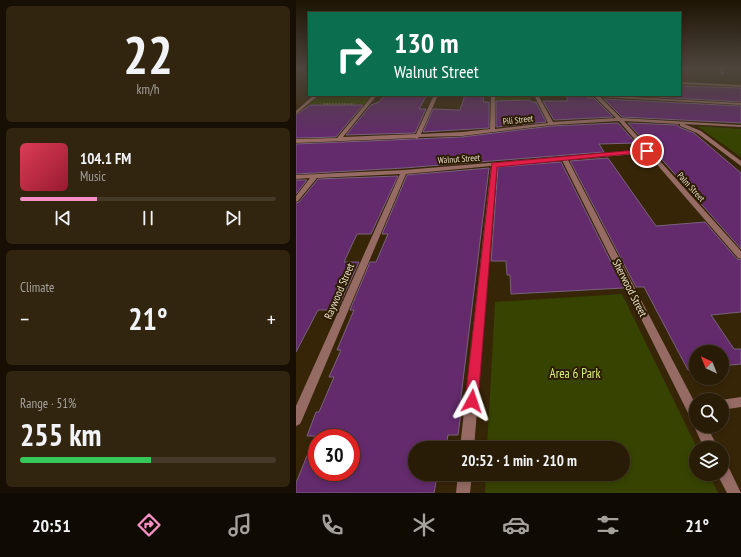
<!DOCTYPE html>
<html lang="en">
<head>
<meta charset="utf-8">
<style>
	body { margin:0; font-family:"PT Sans Narrow",sans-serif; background:#312510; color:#f1f3f6; height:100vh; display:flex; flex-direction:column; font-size:15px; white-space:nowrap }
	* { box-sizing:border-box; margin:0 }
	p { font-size:13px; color:#a5a19b }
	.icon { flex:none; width:22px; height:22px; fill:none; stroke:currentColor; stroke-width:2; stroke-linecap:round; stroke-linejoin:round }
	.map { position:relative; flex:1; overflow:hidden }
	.sheet { display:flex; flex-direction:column; gap:6px; padding:6px; background:#170f03; width:296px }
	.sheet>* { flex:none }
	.guide { position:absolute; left:12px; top:12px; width:373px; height:84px; border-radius:0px; box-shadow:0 2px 6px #0003,0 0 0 1px #453a28; background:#0b6e4f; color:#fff; overflow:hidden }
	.needle { width:26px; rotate:317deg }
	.controls { position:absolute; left:393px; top:345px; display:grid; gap:8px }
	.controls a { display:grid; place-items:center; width:40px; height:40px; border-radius:50%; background:#291c06; box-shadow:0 2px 6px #0003,0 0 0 1px #453a28; font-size:20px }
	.speed { position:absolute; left:12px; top:429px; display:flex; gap:8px; font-size:20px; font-weight:700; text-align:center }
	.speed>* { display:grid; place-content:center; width:52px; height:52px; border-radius:50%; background:#291c06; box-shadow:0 2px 6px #0003,0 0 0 1px #453a28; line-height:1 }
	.speed .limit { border:6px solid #d22; background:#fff; color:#111 }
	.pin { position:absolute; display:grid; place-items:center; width:34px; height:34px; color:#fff; margin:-17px; border:2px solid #fff; border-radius:50%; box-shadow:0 1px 4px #0007 }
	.me { position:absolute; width:44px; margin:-22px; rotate:5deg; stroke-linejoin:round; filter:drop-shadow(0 0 3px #0008) }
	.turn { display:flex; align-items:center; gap:14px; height:84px; padding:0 20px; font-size:18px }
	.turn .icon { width:52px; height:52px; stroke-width:2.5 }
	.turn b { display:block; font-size:28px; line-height:34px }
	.big { font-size:30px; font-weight:700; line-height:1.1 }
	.sheet .widget { flex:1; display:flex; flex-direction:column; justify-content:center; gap:6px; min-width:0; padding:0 14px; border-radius:6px; background:#312510 }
	.sheet .dial { align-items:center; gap:0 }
	.dial b { font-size:52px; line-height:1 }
	.song { display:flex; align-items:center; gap:12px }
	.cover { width:48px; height:48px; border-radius:6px; background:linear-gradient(135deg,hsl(350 70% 55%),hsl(350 70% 35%)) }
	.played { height:4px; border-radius:2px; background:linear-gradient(90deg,#fa8fc8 30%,#453a28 30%) }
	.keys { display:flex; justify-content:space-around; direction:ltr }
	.heat { display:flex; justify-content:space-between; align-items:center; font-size:22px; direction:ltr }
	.charge { height:6px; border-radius:3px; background:linear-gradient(90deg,#34c759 51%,#453a28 0) }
	.trip { position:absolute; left:112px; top:441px; width:222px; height:40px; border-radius:20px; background:#291c06; box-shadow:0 2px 6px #0003,0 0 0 1px #453a28; font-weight:700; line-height:40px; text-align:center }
	.dock { display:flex; height:64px; justify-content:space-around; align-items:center; background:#100b02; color:#a5a19b }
	.dock .icon { width:28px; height:28px }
	.dock .on { color:#fa8fc8 }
	.dock b { font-size:18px; color:#f1f3f6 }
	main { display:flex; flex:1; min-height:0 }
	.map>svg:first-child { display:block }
</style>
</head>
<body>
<main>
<section class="sheet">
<div class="widget dial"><b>22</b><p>km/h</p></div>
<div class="widget">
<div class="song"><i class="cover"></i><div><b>104.1 FM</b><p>Music</p></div></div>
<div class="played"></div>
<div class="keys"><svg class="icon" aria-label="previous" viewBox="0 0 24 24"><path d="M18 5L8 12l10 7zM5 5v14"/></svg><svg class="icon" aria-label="pause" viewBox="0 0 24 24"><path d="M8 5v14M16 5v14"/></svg><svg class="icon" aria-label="next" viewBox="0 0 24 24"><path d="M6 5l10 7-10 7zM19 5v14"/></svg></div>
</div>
<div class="widget"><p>Climate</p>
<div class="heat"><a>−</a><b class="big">21°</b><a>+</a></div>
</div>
<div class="widget"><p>Range · 51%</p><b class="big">255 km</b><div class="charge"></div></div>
</section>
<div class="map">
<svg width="445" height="493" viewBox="0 0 445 493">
	<rect width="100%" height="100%" fill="#372508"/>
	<!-- green -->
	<path fill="#374300" d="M25 95H76L69 104H13Z
		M199 95H234L235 99 199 102Z
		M401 126 445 129V157Z
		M326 294 401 448 400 474H413L422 493H189L190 474H327V448H191L199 302Z"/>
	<!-- building -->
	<path fill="#632b6c" stroke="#79627d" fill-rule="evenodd" d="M384 86 445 88V102L325 95H384Z
		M89 95H131L123 109H130L119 133 50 135 75 105 83 102Z
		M169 95H188L187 102H193V128L127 132 137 109 164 110Z
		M270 96H291L292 98H298L317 117 258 120 247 101H272Z
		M308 99 445 106V123L326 117Z
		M234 100 235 102H240L250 122 200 127V101Z
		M14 105H67L40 137 0 138V115Z
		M322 123 340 143 303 144 308 152 108 168 0 174V144L166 137 255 126Z
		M332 123 382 125 383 127 398 133 445 173V249L354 146 350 143Z
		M312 158 360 226 409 222 441 259 445 260V312L415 315 438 349H445V364L426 366V352H400V369L392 370 348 287H340L274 161Z
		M265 162 328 288 215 294 214 275H211L210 261H195L202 167Z
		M193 168 164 405H166L162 435H152L150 448H119V474H146V476H141L138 493H0V483L19 436H11L20 412H23L38 377H33L45 350H41L58 310H54L74 262H80L92 234H86L111 175ZM21 436H55V472H21Z
		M102 176 75 234H61L48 262H63L41 310H22L0 352V203L3 202 22 179Z
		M0 180H11L0 194Z"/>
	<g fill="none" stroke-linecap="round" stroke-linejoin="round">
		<!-- path -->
		<path stroke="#8e8069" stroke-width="1" stroke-dasharray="2 1" stroke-linecap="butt" d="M27 104H58"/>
		<!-- minor -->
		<path fill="#956b64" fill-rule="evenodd" d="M391 68H395L394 71H392Z
			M421 68H425L428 75H426Z
			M384 82 445 85V87L384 84Z
			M18 95H23L0 114V111Z
			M77 95H81L47 137 120 134 138 95H142L125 134 166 132 194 129 195 95H199V129L252 123 238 95H242L257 122 320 118 297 95 445 103V105L304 97 325 118 445 125V127L388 124 405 131 445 161V166L401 133 384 126V124L328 121 445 251V259L442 258 351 153 272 160 400 405V426H411L422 448H408L398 426 399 422 396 421 266 160 201 166 178 448H164L195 166 110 174 6 420 4 424 0 426V406L104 174 21 178 2 201 0 202V196L14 178 0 179V175L108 170 348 150 323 121 255 125 166 136 123 137 121 139 119 138 0 143V139L41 138Z
			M445 397V407L426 410V400H425Z
			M426 462 431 464 445 493H431L421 474H426Z
			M162 474H176L174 493H160Z"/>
	</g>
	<!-- sky -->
	<linearGradient id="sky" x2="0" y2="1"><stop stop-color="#1e1404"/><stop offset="0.5" stop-color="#4d463d"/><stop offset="1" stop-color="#4d463d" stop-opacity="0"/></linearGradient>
	<rect width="445" height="137" fill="url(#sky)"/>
	<!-- route -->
	<path fill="#e11d48" stroke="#92132f" d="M351 149H353V152L201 167 182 401 180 405 176 407 171 405 169 401 196 163Z"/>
	<g text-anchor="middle" stroke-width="4" stroke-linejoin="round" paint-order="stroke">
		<!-- far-street labels -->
		<g font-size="9" fill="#e9decd" stroke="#2c1c00">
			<text transform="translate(222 120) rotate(-7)" y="3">Pili Street</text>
			<text transform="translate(163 159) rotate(-4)" y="3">Walnut Street</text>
			<text transform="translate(395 187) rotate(48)" y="3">Palm Street</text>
		</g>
		<!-- street labels -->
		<g font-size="11" fill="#e9decd" stroke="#2c1c00">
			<text transform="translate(334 288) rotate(63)" y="4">Sherwood Street</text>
			<text transform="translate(43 291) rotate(-67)" y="4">Raywood Street</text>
		</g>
		<!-- near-park labels -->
		<g font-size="13" fill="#d7f378" stroke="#2c1c00">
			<text x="279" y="378">Area 6 Park</text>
		</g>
	</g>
</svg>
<div class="controls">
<a><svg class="needle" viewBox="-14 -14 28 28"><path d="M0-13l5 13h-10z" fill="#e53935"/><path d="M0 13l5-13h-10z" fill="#a5a19b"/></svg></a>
<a><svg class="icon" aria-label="search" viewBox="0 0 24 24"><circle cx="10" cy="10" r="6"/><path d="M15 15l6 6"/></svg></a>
<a><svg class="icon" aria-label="layers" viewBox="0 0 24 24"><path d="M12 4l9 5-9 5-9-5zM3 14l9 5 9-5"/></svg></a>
</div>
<div class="speed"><div class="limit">30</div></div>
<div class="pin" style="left:351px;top:151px;background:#d93025"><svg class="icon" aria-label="arrive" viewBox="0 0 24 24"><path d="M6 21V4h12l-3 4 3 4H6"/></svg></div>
<svg class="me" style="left:176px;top:401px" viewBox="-20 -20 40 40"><path d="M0-17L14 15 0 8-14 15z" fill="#e11d48" stroke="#fff" stroke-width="4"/></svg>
<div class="trip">20:52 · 1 min · 210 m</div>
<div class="guide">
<div class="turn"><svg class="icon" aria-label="right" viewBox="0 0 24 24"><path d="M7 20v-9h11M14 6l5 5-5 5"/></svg><div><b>130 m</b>Walnut Street</div></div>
</div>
</div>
</main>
<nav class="dock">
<b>20:51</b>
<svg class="icon on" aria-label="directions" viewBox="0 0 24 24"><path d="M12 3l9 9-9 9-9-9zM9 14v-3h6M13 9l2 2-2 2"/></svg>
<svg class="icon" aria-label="music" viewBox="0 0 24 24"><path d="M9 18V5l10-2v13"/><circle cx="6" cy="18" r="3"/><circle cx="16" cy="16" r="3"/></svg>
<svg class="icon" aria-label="phone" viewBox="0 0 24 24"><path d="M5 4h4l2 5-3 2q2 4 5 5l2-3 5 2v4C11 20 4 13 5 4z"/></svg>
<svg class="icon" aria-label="climate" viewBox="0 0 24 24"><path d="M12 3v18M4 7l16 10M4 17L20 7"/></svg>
<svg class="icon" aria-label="car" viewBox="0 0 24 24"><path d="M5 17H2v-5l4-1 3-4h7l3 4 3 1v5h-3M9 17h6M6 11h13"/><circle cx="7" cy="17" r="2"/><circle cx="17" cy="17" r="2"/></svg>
<svg class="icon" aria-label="filters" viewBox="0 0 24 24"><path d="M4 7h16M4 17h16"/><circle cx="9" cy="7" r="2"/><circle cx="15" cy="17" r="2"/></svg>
<b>21°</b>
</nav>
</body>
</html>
